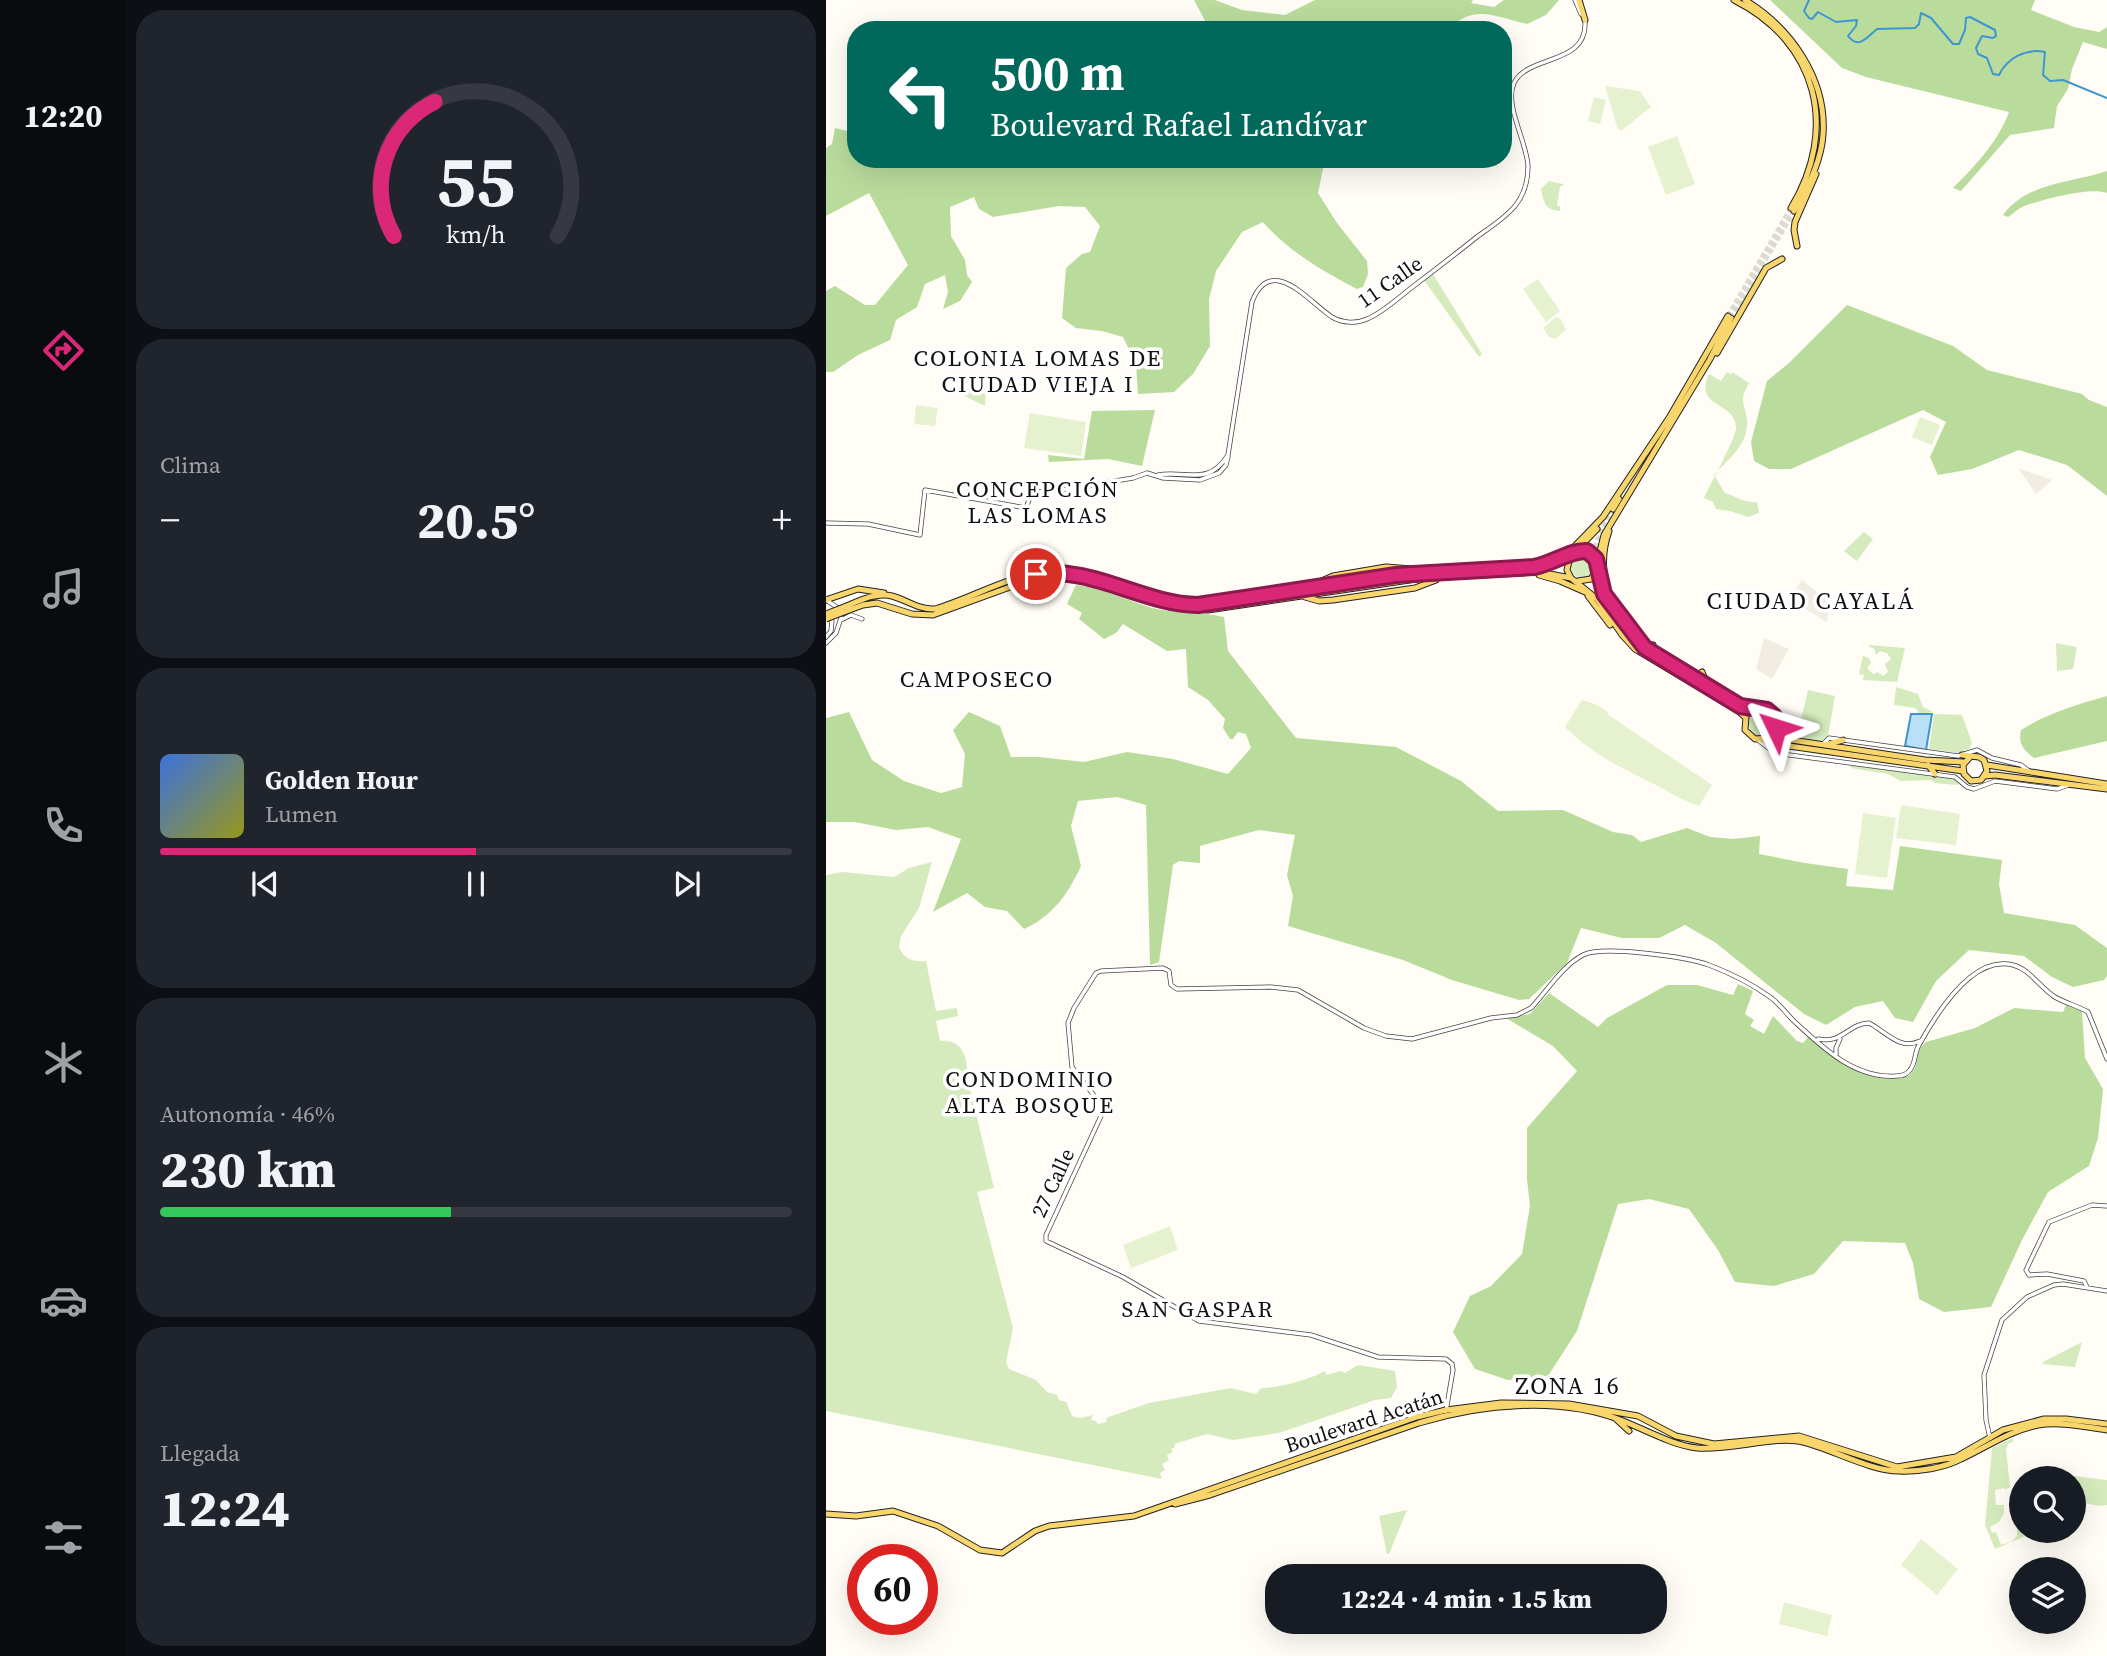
<!DOCTYPE html>
<html lang="es">
<head>
<meta charset="utf-8">
<style>
	body { margin:0; font-family:"Source Serif 4",serif; background:#20242c; color:#f1f3f6; height:100vh; display:flex; flex-direction:column; font-size:26px; white-space:nowrap }
	* { box-sizing:border-box; margin:0 }
	p { font-size:23px; color:#9ea1a6 }
	.icon { flex:none; width:38px; height:38px; fill:none; stroke:currentColor; stroke-width:2; stroke-linecap:round; stroke-linejoin:round }
	.map { position:relative; flex:1; overflow:hidden }
	.drawer { display:flex; flex-direction:column; gap:10px; padding:10px; background:#0d0f14; width:700px }
	.drawer>* { flex:none }
	.top-card { position:absolute; left:21px; top:21px; width:665px; height:147px; border-radius:28px; box-shadow:0 7px 28px #0002; background:#00695c; color:#fff; overflow:hidden }
	.fabs { position:absolute; left:1183px; top:1466px; display:grid; gap:14px }
	.fabs a { display:grid; place-items:center; width:77px; height:77px; border-radius:50%; background:#171b24; box-shadow:0 7px 28px #0002; font-size:35px }
	.speed { position:absolute; left:21px; top:1544px; display:flex; gap:14px; font-size:35px; font-weight:700; text-align:center }
	.speed>* { display:grid; place-content:center; width:91px; height:91px; border-radius:50%; background:#171b24; box-shadow:0 7px 28px #0002; line-height:1 }
	.speed .limit { border:10px solid #d22; background:#fff; color:#111 }
	.pin { position:absolute; display:grid; place-items:center; width:60px; height:60px; color:#fff; margin:-30px; border:4px solid #fff; border-radius:50%; box-shadow:0 2px 7px #0007 }
	.me { position:absolute; width:77px; margin:-38px; rotate:311deg; stroke-linejoin:round; filter:drop-shadow(0 0 5px #0008) }
	.turn { display:flex; align-items:center; gap:24px; height:147px; padding:0 28px; font-size:32px }
	.turn .icon { width:91px; height:91px; stroke-width:2.5 }
	.turn b { display:block; font-size:49px; line-height:60px }
	.big { font-size:52px; font-weight:800; line-height:1.1 }
	.drawer .tile { flex:1; display:flex; flex-direction:column; justify-content:center; gap:10px; min-width:0; padding:0 24px; border-radius:28px; background:#20242c }
	.drawer .dial { align-items:center; gap:0 }
	.dial svg { height:182px; overflow:visible; fill:none; stroke:#363941; stroke-width:7; stroke-linecap:round; text-anchor:middle }
	.dial text { fill:#f1f3f6; stroke:none }
	.song { display:flex; align-items:center; gap:21px }
	.cover { width:84px; height:84px; border-radius:10px; background:linear-gradient(135deg,hsl(220 70% 55%),hsl(60 70% 35%)) }
	.played { height:7px; border-radius:4px; background:linear-gradient(90deg,#db2777 50%,#363941 50%) }
	.keys { display:flex; justify-content:space-around; direction:ltr }
	.heat { display:flex; justify-content:space-between; align-items:center; font-size:38px; direction:ltr }
	.charge { height:10px; border-radius:5px; background:linear-gradient(90deg,#34c759 46%,#363941 0) }
	.trip { position:absolute; left:439px; top:1564px; width:402px; height:70px; border-radius:28px; background:#171b24; box-shadow:0 7px 28px #0002; font-weight:800; line-height:70px; text-align:center }
	main { display:flex; flex:1; min-height:0 }
	.menu { display:flex; flex-direction:column; width:126px; justify-content:space-around; align-items:center; background:#090b0e; color:#9ea1a6 }
	.menu .icon { width:49px; height:49px }
	.menu .selected { color:#db2777 }
	.menu b { font-size:32px; color:#f1f3f6 }
	.map>svg:first-child { display:block }
</style>
</head>
<body>
<main>
<nav class="menu">
<b>12:20</b>
<svg class="icon selected" aria-label="directions" viewBox="0 0 24 24"><path d="M12 3l9 9-9 9-9-9zM9 14v-3h6M13 9l2 2-2 2"/></svg>
<svg class="icon" aria-label="music" viewBox="0 0 24 24"><path d="M9 18V5l10-2v13"/><circle cx="6" cy="18" r="3"/><circle cx="16" cy="16" r="3"/></svg>
<svg class="icon" aria-label="phone" viewBox="0 0 24 24"><path d="M5 4h4l2 5-3 2q2 4 5 5l2-3 5 2v4C11 20 4 13 5 4z"/></svg>
<svg class="icon" aria-label="climate" viewBox="0 0 24 24"><path d="M12 3v18M4 7l16 10M4 17L20 7"/></svg>
<svg class="icon" aria-label="car" viewBox="0 0 24 24"><path d="M5 17H2v-5l4-1 3-4h7l3 4 3 1v5h-3M9 17h6M6 11h13"/><circle cx="7" cy="17" r="2"/><circle cx="17" cy="17" r="2"/></svg>
<svg class="icon" aria-label="filters" viewBox="0 0 24 24"><path d="M4 7h16M4 17h16"/><circle cx="9" cy="7" r="2"/><circle cx="15" cy="17" r="2"/></svg>
</nav>
<section class="drawer">
<div class="tile dial"><svg viewBox="0 0 100 80">
<path d="M14 69A42 42 0 1 1 86 69"/>
<path d="M14 69A42 42 0 0 1 32 10" stroke="#db2777"/>
<text x="50" y="56" font-size="32" font-weight="700">55</text>
<text x="50" y="72" font-size="11">km/h</text>
</svg></div>
<div class="tile"><p>Clima</p>
<div class="heat"><a>−</a><b class="big">20.5°</b><a>+</a></div>
</div>
<div class="tile">
<div class="song"><i class="cover"></i><div><b>Golden Hour</b><p>Lumen</p></div></div>
<div class="played"></div>
<div class="keys"><svg class="icon" aria-label="previous" viewBox="0 0 24 24"><path d="M18 5L8 12l10 7zM5 5v14"/></svg><svg class="icon" aria-label="pause" viewBox="0 0 24 24"><path d="M8 5v14M16 5v14"/></svg><svg class="icon" aria-label="next" viewBox="0 0 24 24"><path d="M6 5l10 7-10 7zM19 5v14"/></svg></div>
</div>
<div class="tile"><p>Autonomía · 46%</p><b class="big">230 km</b><div class="charge"></div></div>
<div class="tile"><p>Llegada</p><b class="big">12:24</b></div>
</section>
<div class="map">
<svg width="1281" height="1656" viewBox="0 0 1281 1656">
	<rect width="100%" height="100%" fill="#fffdf5"/>
	<!-- green -->
	<path fill="#d5ebbd" d="M723 181 737 184V186H734L731 206H734V211C719 210 718 203 715 189Z
		M607 274 656 354 653 357 598 280Z
		M901 372 905 374 906 372 923 383C912 402 919 403 921 420 923 445 902 459 888 475L899 493C909 496 921 504 931 502L933 513 922 517 904 511 890 509 887 502 878 498C884 484 911 437 910 427 909 401 867 408 883 374L895 381Z
		M160 383 159 406 134 394 133 391Z
		M1038 532 1047 539 1031 561 1018 551Z
		M745 567a11 11 0 1 1 22 0a11 11 0 1 1-22 0Z
		M1230 643 1251 647 1247 669 1231 671Z
		M1043 645 1079 648 1071 682 1037 680 1038 675 1033 674 1037 656 1043 658 1045 663 1041 668 1047 674 1052 672 1057 676 1062 672 1059 664 1065 659 1061 653 1054 651 1050 655 1048 648 1043 647Z
		M1070 687 1092 694 1097 707 1107 712 1094 714 1089 708 1068 705Z
		M982 690 1009 696 1002 736 995 741 971 736Z
		M923 725a12 12 0 1 1 24 0a12 12 0 1 1-24 0Z
		M1108 714 1136 715 1146 743 1143 749 1131 753 1103 749Z
		M1025 765 1129 779 1133 782 1131 785 1109 783 1105 780 1075 781 1062 774 1025 768Z
		M106 862 93 908 75 936 73 947C78 959 87 962 100 961L110 1011 131 1008 132 1016 110 1021 114 1041C137 1039 142 1058 141 1077L168 1188 151 1192 187 1328 180 1362 183 1369 210 1380 221 1392 231 1395 233 1400 240 1402 246 1416 254 1418 267 1415 265 1420 270 1421 272 1424 281 1422 280 1418 323 1403 405 1388 430 1394 435 1388C451 1388 484 1380 498 1371L501 1375 514 1371 519 1373 532 1365 569 1371 571 1387 565 1398 549 1400 453 1433 407 1440 381 1434 348 1444 349 1447 345 1449 347 1452 341 1455 343 1460 336 1464 339 1470 334 1473 336 1479 0 1411V875L16 872 68 877 83 868Z
		M1256 1342 1249 1367 1217 1364V1362Z
		M1187 1438V1442L1182 1444 1180 1449 1184 1487 1179 1490V1488L1169 1490 1170 1505H1178V1513L1173 1522 1164 1527 1166 1533 1170 1532 1175 1545 1185 1542 1191 1536V1521L1195 1511V1531H1211L1169 1549 1159 1525 1166 1448Z
		M1222 1473 1281 1480V1505L1273 1506 1248 1501V1479H1199Z
		M581 1510 563 1554H561L553 1516Z"/>
	<!-- forest -->
	<path fill="#b9dc9c" d="M368 0H389L416 10 459 15 489 0H647L645 3 668 7 678 0H733L720 15 701 24C672 18 649 3 624 28L609 21 576 30H384Z
		M944 0H1209L1205 10 1248 27 1273 32 1281 27V49L1257 42 1246 69 1242 89 1231 106 1228 128 1184 135 1135 191 1127 188C1149 166 1172 142 1183 112L1040 77 1016 68Z
		M9 128 30 133V159H499L492 193 511 223 541 261 542 274 537 287 531 289C498 272 462 251 437 222L416 232 390 271 383 299 384 346 367 374 348 392 312 394 310 364 297 337 276 331 250 328 236 318 240 268 256 254 264 252 274 226 259 207 233 206 167 217 153 209 148 197 124 207 125 236 139 260 141 275 146 282 134 301 117 309 122 292 119 275 99 284 91 307 70 320 64 340 32 355 7 372H0V291L9 286 39 305H49L82 265 43 193 0 216V148L6 144Z
		M1281 171V193C1264 187 1220 199 1201 205 1194 207 1188 213 1182 217L1177 215C1201 182 1246 183 1281 171Z
		M1021 305 1127 346 1161 370 1256 394 1263 400 1281 407V496L1241 465 1193 450 1146 469 1112 475 1104 457 1120 422 1097 410 965 469H943L928 461 925 442 941 381 963 363Z
		M329 410 316 466 282 459 223 462 222 455 258 459 266 411Z
		M250 585C277 588 300 600 326 608 349 614 374 611 398 617L402 651 470 738 570 747 635 781 672 811 737 810 787 832 806 835 815 842 861 828 884 837 907 839 934 836 933 854 979 863 1022 869 1020 886 1067 890 1074 846 1176 860 1173 884 1178 913 1249 925 1281 948V976L1278 980 1247 987 1226 977 1198 956 1143 950 1110 981 1087 1022 1069 1018 1057 1001 1029 1007 1000 1025 978 1014 890 943 859 925 833 938H796L755 928 741 963 703 999 693 1000 626 980 577 960 462 926 467 896 461 875 469 835 433 830 374 846V863L353 861 347 865 333 962 324 965 320 805 291 797 252 801 245 826 255 866C242 894 227 916 198 929L181 911 159 907 141 893 107 912 135 839 102 827 70 830 29 822H0V718L23 712 46 760 78 781 115 793 136 787 139 754 127 730 143 712 174 726 185 757H213L258 762 301 752 347 759 402 774 425 748 420 734 412 732 407 739H404L397 728 399 719 382 700 362 687 360 649 341 651 297 624 290 633 278 639 253 619 256 613 241 604Z
		M1281 696V741L1208 758C1197 749 1192 744 1195 730 1220 714 1252 704 1281 696Z
		M912 984 927 991 919 1014 928 1020 924 1026 938 1034 947 1016 971 1041 977 1043 983 1036C1012 1060 1043 1089 1084 1075L1089 1068 1093 1049 1100 1042 1149 1028 1188 1008 1237 1012 1240 1005 1256 1011 1259 1058 1277 1089 1272 1138 1263 1166 1222 1192 1196 1240 1165 1307 1118 1312 1093 1299 1087 1263 1079 1243 1017 1241 988 1274 948 1286 909 1282 892 1250 863 1209 823 1199 792 1204 751 1331 722 1376 682 1380 649 1369 627 1332 644 1296 665 1286 696 1254 704 1206 701 1179V1128L751 1071 727 1046 680 1018 704 1014 723 993 772 1027 781 1018 841 985H871L907 995Z"/>
	<!-- pitch -->
	<path fill="#e6f2cf" d="M779 86 814 91 825 107 795 131 791 127Z
		M768 97 780 100 774 124 762 121Z
		M851 136 869 184 840 195 822 147Z
		M712 279 734 311 720 322 697 289Z
		M730 317 735 319 740 330 729 339 723 337 717 328Z
		M90 405 112 408 109 426 88 424Z
		M204 413 260 422 255 456 198 448Z
		M1094 417 1114 425 1106 445 1086 437Z
		M756 700C767 703 777 706 784 716L886 785 873 806C857 801 843 792 828 784 794 767 767 755 739 727Z
		M1075 805 1134 814 1130 845 1070 838Z
		M1037 813 1070 818 1061 878 1029 874Z
		M344 1226 352 1250 305 1268 297 1245Z
		M1095 1539 1132 1569 1111 1595 1075 1565Z
		M958 1602 1006 1615 1001 1636 953 1624Z"/>
	<!-- plaza -->
	<path fill="#f1ede2" d="M1192 468 1226 480 1210 494Z
		M976 580 1003 602 1001 622 963 599Z
		M938 638 963 649 946 679 930 669Z"/>
	<!-- water -->
	<path fill="#b9e0f7" stroke="#3f96cf" stroke-width="2" d="M1085 714H1106L1100 750 1079 746Z"/>
	<g fill="none" stroke-linecap="round" stroke-linejoin="round">
		<!-- stream -->
		<path stroke="#3f96cf" stroke-width="2" d="M983 0 978 11 983 18 986 19 992 12 1010 22 1031 20 1030 26 1022 36C1033 50 1041 37 1051 29L1089 28 1093 24 1095 13 1105 18 1127 44H1133L1139 30 1140 18 1144 17 1169 30 1170 36 1167 38 1156 36 1150 48 1152 54 1161 58 1167 74 1173 75C1181 58 1200 48 1219 52L1217 75 1224 81 1237 80 1281 98"/>
		<!-- major-tunnel -->
		<path stroke="#dbdad3" stroke-width="5" stroke-dasharray="5 2.5" stroke-linecap="butt" d="M902 316 965 208
			M905 318 968 211
			M787 509C751 572 764 584 804 638"/>
		<defs>
			<path id="minor" d="M749 0 755 14
				M332 475C360 470 382 487 402 455L426 302C445 252 484 303 506 317 516 323 530 324 541 319 558 312 574 296 589 285 610 269 631 253 652 236 665 227 679 218 689 206 698 195 702 180 702 166 701 142 678 105 688 83 702 54 762 66 759 21
				M0 523 42 524 94 535 99 490 200 508 206 492 236 490 307 478 321 473 337 478 374 480 393 473 400 465 402 457
				M0 600 12 608
				M15 620 25 615 36 619
				M0 637 5 631 6 621
				M0 643 10 633 15 618
				M932 740 949 753 1129 777 1141 787 1148 789 1169 781 1231 789 1243 785
				M997 744 1003 738 1132 756 1151 750 1166 758 1195 765 1203 771
				M992 1039C1017 1044 1021 1024 1043 1023 1059 1031 1074 1051 1094 1041
				M1010 1055V1048L1014 1039
				M1261 1287 1258 1281 1221 1274 1203 1275 1200 1270 1223 1222 1266 1205 1281 1206
				M620 1411 627 1370 626 1364 620 1359 552 1357 485 1335 373 1321 297 1277 220 1241V1235L275 1116 273 1102 246 1067 242 1023 248 1008 270 973 275 971 337 968 343 971 345 985 351 989 445 987 472 990 538 1028 560 1036 586 1039 665 1018 691 1015 705 1008C721 991 736 966 757 955 777 945 861 957 883 965 904 973 926 984 944 997 954 1004 961 1015 970 1023 998 1049 1030 1079 1070 1076 1075 1076 1081 1075 1084 1070 1090 1063 1088 1053 1093 1045 1109 1016 1146 954 1187 965 1204 969 1214 988 1229 997 1239 1003 1252 1006 1262 1012L1281 1059
				M1164 1438 1160 1420 1158 1375 1176 1320 1201 1297 1228 1285 1237 1284 1281 1291"/>
			<path id="major" d="M753 0 759 20
				M908 0C992 42 1013 129 965 208
				M919 0C965 28 1001 79 997 135 995 162 982 188 968 211
				M971 246 968 230 969 222 990 174
				M891 353 940 268 956 259
				M787 509 793 499
				M771 529 744 557 741 570 745 578 771 599 797 636 809 649 911 710 920 718
				M783 531C775 554 776 578 785 600
				M750 552 761 551 768 556 778 594 819 648 914 706 937 709 945 712 952 732 959 739 1099 760 1138 762
				M771 563 778 535 884 359 905 318
				M710 564 748 547 777 517 843 418 902 316
				M713 575 734 581 766 595
				M752 581 765 579 771 569
				M482 587 507 576 560 567 598 570
				M762 596 784 625
				M479 597 493 601 507 600 589 588 610 580
				M0 600 32 589 58 593
				M18 607C33 601 49 592 66 596 81 600 93 610 109 609 147 598 186 573 226 572 277 572 322 604 372 605L570 575 708 567 746 554
				M18 612 37 605 51 603 86 614 107 615 195 583 218 577H234L266 583 343 607 382 610 597 578 713 572 745 578
				M814 643 827 645
				M876 672 881 684
				M920 717 919 730 929 739 942 738 950 728
				M936 740 963 746 1137 771
				M999 745 1017 740
				M1136 755 1153 757 1158 760 1161 771 1155 780 1145 781 1138 774 1137 765 1144 757
				M1102 765 1109 774
				M1161 765 1281 784
				M1159 776 1169 775 1281 789
				M790 1419 803 1431
				M349 1504 384 1495 593 1423C655 1404 735 1396 797 1421 820 1430 846 1445 871 1448 903 1451 951 1435 977 1442 1006 1449 1044 1471 1073 1471 1092 1472 1118 1468 1135 1459 1161 1447 1183 1431 1212 1425 1234 1421 1259 1427 1281 1430
				M0 1514 30 1516 67 1511 112 1526 154 1550 176 1553 209 1531 223 1526 308 1516 591 1417 620 1410 675 1403 743 1404 812 1416 850 1436 888 1444 973 1436 1071 1467 1130 1457 1177 1430 1218 1419H1240L1281 1424"/>
		</defs>
		<!-- minor casing -->
		<use href="#minor" stroke="#444" stroke-width="5"/>
		<!-- major casing -->
		<use href="#major" stroke="#222" stroke-width="7"/>
		<!-- minor -->
		<use href="#minor" stroke="#fff" stroke-width="3.5"/>
		<!-- major -->
		<use href="#major" stroke="#f9d66b" stroke-width="5"/>
		<defs>
			<path id="major-bridge" d="M0 614 18 607
				M0 619 18 612"/>
		</defs>
		<!-- major-bridge casing -->
		<use href="#major-bridge" stroke="#222" stroke-width="7" stroke-linecap="butt"/>
		<!-- major-bridge -->
		<use href="#major-bridge" stroke="#f9d66b" stroke-width="5"/>
	</g>
	<g fill="none" stroke-linecap="round" stroke-linejoin="round">
		<defs>
			<path id="route" d="M210 574C267 566 316 604 372 605L570 575 708 567C726 564 744 550 761 551L770 559 778 594 819 648 914 706 941 710 948 716 950 728"/>
		</defs>
		<!-- route casing -->
		<use href="#route" stroke="#8e194d" stroke-width="18"/>
		<!-- route -->
		<use href="#route" stroke="#db2777" stroke-width="12"/>
	</g>
	<g text-anchor="middle" stroke-width="7" stroke-linejoin="round" paint-order="stroke">
		<!-- street labels -->
		<g font-size="21" fill="#111" stroke="#fff">
			<text transform="translate(564 282) rotate(-35)" y="7">11 Calle</text>
			<text transform="translate(227 1183) rotate(-65)" y="7">27 Calle</text>
			<text transform="translate(538 1421) rotate(-18)" y="7">Boulevard Acatán</text>
		</g>
		<!-- neighbourhood labels -->
		<g font-size="23" letter-spacing="2" fill="#111" stroke="#fff">
			<text x="212" y="366">COLONIA LOMAS DE<tspan x="212" dy="26">CIUDAD VIEJA I</tspan></text>
			<text x="212" y="497">CONCEPCIÓN<tspan x="212" dy="26">LAS LOMAS</tspan></text>
			<text x="151" y="687">CAMPOSECO</text>
			<text x="204" y="1087">CONDOMINIO<tspan x="204" dy="26">ALTA BOSQUE</tspan></text>
			<text x="372" y="1317">SAN GASPAR</text>
		</g>
		<!-- quarter labels -->
		<g font-size="24" letter-spacing="2" fill="#111" stroke="#fff">
			<text x="985" y="609">CIUDAD CAYALÁ</text>
			<text x="742" y="1394">ZONA 16</text>
		</g>
	</g>
</svg>
<div class="fabs">
<a><svg class="icon" aria-label="search" viewBox="0 0 24 24"><circle cx="10" cy="10" r="6"/><path d="M15 15l6 6"/></svg></a>
<a><svg class="icon" aria-label="layers" viewBox="0 0 24 24"><path d="M12 4l9 5-9 5-9-5zM3 14l9 5 9-5"/></svg></a>
</div>
<div class="speed"><div class="limit">60</div></div>
<div class="pin" style="left:210px;top:574px;background:#d93025"><svg class="icon" aria-label="arrive" viewBox="0 0 24 24"><path d="M6 21V4h12l-3 4 3 4H6"/></svg></div>
<svg class="me" style="left:950px;top:728px" viewBox="-20 -20 40 40"><path d="M0-17L14 15 0 8-14 15z" fill="#db2777" stroke="#fff" stroke-width="4"/></svg>
<div class="trip">12:24 · 4 min · 1.5 km</div>
<div class="top-card">
<div class="turn"><svg class="icon" aria-label="left" viewBox="0 0 24 24"><path d="M17 20v-9H6M10 6l-5 5 5 5"/></svg><div><b>500 m</b>Boulevard Rafael Landívar</div></div>
</div>
</div>
</main>
</body>
</html>
